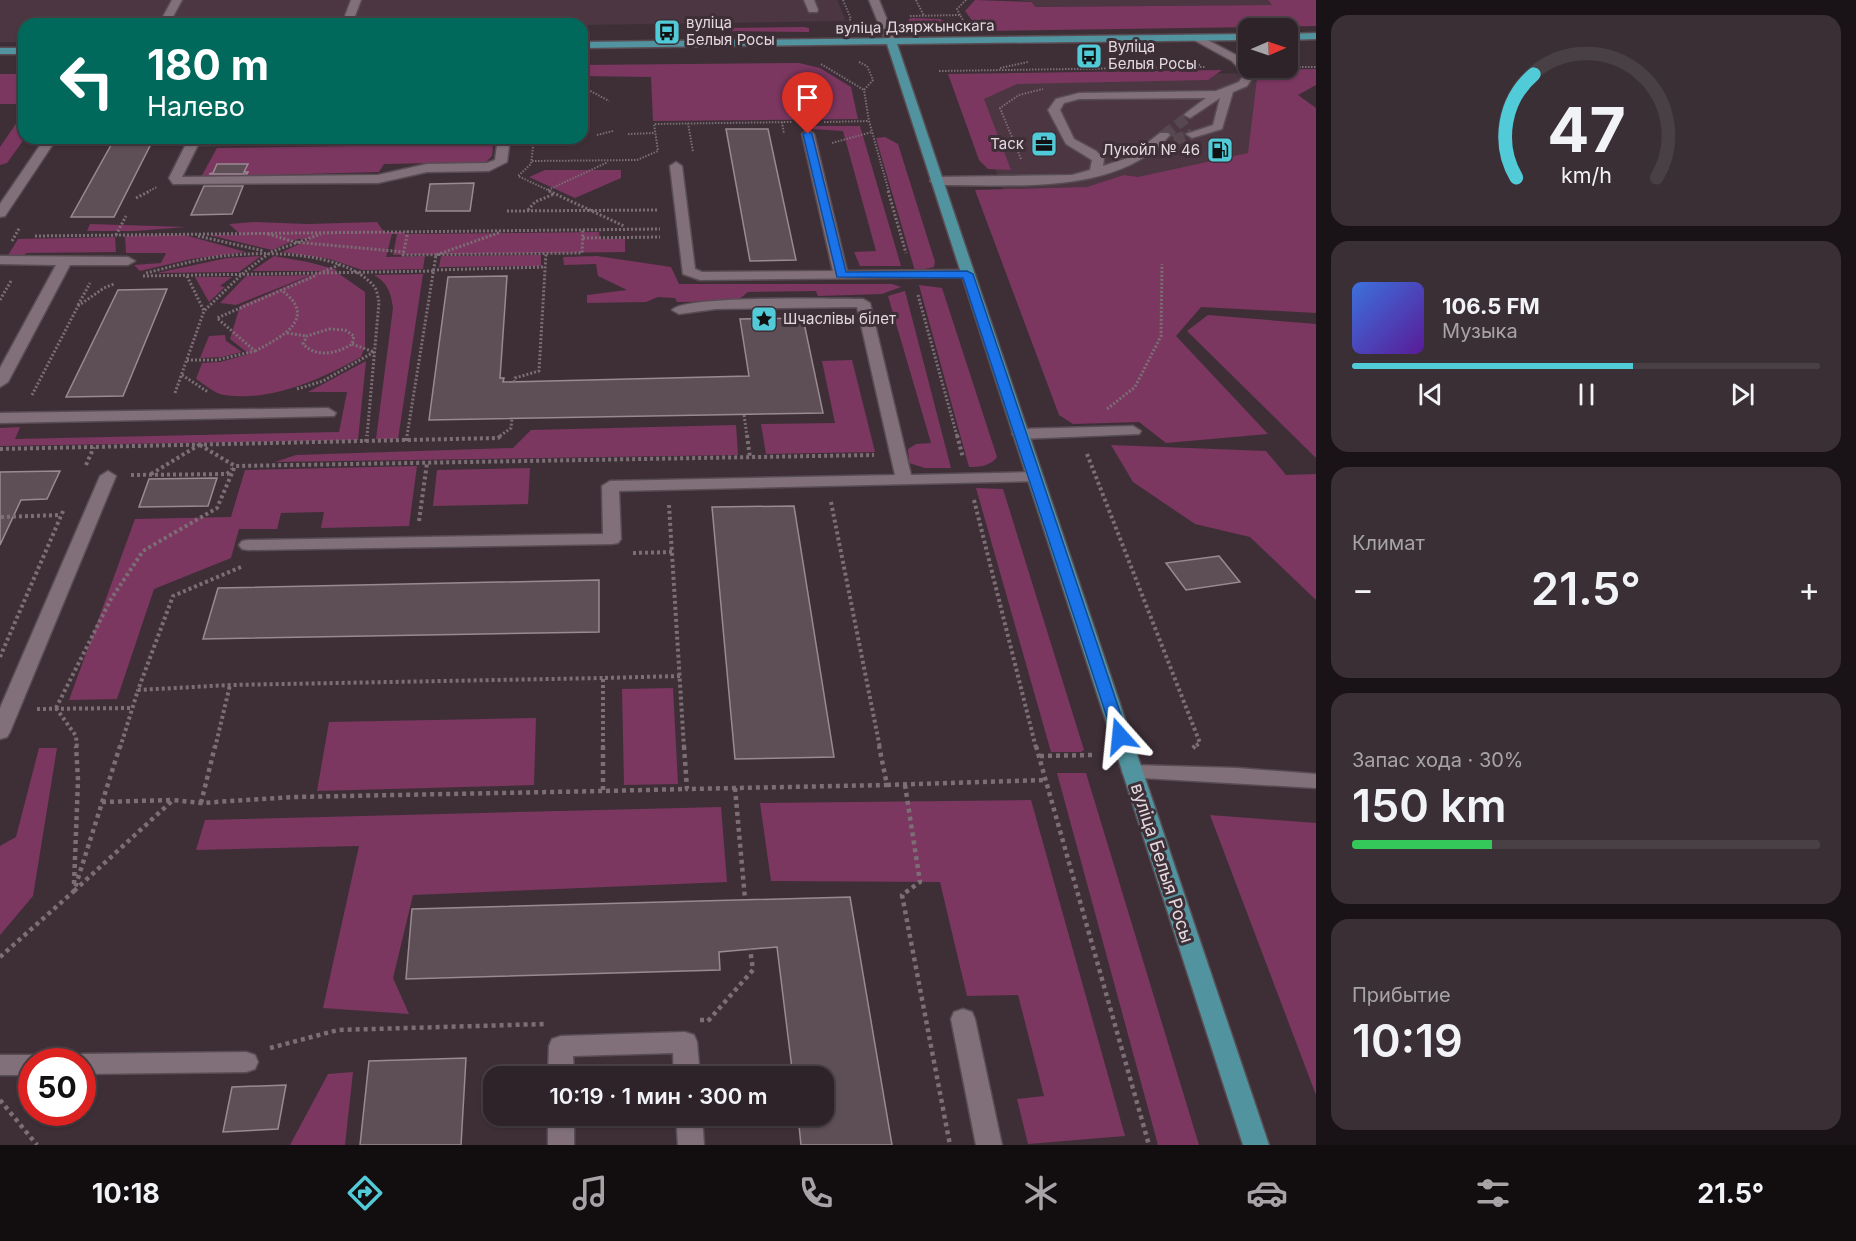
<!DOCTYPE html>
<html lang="ru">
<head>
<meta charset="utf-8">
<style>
	body { margin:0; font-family:Inter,sans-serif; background:#3a2f35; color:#f1f3f6; height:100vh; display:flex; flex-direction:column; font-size:22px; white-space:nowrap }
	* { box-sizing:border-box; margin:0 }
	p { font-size:20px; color:#a7a4a8 }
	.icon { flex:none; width:33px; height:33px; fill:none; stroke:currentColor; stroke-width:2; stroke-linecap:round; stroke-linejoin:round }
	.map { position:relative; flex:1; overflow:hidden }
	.side { display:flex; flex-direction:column; gap:15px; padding:15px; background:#191317; width:540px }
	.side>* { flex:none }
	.banner { position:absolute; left:18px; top:18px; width:570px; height:126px; border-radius:18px; box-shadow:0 2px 4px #0004,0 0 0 2px #494046; background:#00695c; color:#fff; overflow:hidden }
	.needle { width:39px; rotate:88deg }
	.fabs { position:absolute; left:1238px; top:18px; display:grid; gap:12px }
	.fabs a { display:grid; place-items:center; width:60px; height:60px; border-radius:12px; background:#2e2329; box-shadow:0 2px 4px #0004,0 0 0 2px #494046; font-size:30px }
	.speed { position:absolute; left:18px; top:1048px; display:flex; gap:12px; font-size:30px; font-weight:700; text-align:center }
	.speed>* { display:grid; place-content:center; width:78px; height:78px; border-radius:50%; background:#2e2329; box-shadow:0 2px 4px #0004,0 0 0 2px #494046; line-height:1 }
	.speed .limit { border:9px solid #d22; background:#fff; color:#111 }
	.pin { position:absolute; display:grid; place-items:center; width:51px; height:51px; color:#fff; margin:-62px -26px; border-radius:50% 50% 50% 0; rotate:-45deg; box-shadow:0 0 6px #0007 }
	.pin .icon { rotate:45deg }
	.me { position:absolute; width:66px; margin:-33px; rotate:342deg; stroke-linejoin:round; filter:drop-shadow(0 0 4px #0008) }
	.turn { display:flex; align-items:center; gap:21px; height:126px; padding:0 30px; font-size:27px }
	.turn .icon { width:78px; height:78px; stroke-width:2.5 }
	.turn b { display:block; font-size:42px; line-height:51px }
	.big { font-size:45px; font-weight:600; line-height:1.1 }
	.side .widget { flex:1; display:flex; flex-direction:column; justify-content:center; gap:9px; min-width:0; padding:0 21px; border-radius:18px; background:#3a2f35 }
	.side .dial { align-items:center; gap:0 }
	.dial svg { height:156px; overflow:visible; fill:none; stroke:#494046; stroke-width:7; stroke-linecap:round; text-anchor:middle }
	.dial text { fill:#f1f3f6; stroke:none }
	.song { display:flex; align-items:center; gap:18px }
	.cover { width:72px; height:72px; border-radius:9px; background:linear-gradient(135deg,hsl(220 70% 55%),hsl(270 70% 35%)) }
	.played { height:6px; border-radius:3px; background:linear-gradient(90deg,#52cbd8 60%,#494046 60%) }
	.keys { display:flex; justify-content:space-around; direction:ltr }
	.heat { display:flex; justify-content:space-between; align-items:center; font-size:33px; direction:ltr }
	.charge { height:9px; border-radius:4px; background:linear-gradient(90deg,#34c759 30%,#494046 0) }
	.trip { position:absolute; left:483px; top:1066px; width:351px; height:60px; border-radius:18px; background:#2e2329; box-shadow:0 2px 4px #0004,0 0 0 2px #494046; font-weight:600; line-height:60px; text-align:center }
	.menu { display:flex; height:96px; justify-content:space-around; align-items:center; background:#120e10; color:#a7a4a8 }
	.menu .icon { width:42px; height:42px }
	.menu .current { color:#52cbd8 }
	.menu b { font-size:27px; color:#f1f3f6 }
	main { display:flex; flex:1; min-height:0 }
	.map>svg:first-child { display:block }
</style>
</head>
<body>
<main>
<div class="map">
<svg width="1316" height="1145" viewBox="0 0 1316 1145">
	<rect width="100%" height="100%" fill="#3e2f37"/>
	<!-- built -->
	<path fill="#4b3641" d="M0 0H837L846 21 582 25 24 24V42H0Z
		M1018 0H1268L1273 5 1035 7 1032 2Z
		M1268 73 1293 165 1007 201 961 77Z"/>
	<!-- green -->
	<path fill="#7b3760" d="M975 0 1032 2 1035 7 1272 5 1268 0H1316V26L980 31 965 11Z
		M911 18 940 19 956 26 958 32C941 32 921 32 908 20Z
		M804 27 809 28V32L721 31 729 28Z
		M799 63 820 68 851 87 858 119 653 121 651 77 582 76V65Z
		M1316 69V85L1298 95 1316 108V313L1201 307 1176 336 1268 434 1166 443 1139 422 1073 424 1059 415 975 190 1087 187 1124 175 1138 177 1248 153 1258 70Z
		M1222 70 1208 80 1017 84 984 99 1011 170 988 169 979 160 948 74Z
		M0 74H24V104H0Z
		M24 112 25 138 7 163 0 165V147Z
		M812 126H860L901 266H860L854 252 876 251 843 131 812 129Z
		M885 137 898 144 935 262 934 267 915 271 876 138Z
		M487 144 493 147 492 156 486 162 384 164 379 172 201 177 217 148Z
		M545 170H621V178L575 198 529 177Z
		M253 222 308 224 377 222 384 232H405L404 234 599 232 600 239H625V252L393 255 397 234H392L386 257 425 256 423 269 362 270 330 259 282 252 310 239H298L272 250 209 235H241L229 224Z
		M90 224 186 227 135 231H87Z
		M185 235 246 252 191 259 140 271 134 265 161 263 166 253H126L125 236Z
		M115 237 116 252 26 253 24 257H7L18 239Z
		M541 255V266L439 267 441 256Z
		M261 256 239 272 157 273 227 258Z
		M274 256 308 262 338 270 335 271 365 292V346L361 357C321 379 272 402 224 395 215 394 204 384 196 379L202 363 220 362 249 354 230 339 240 306 321 271H252Z
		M597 256 671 267 679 284H892L901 287 882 294 818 296 816 291 748 292 737 301 677 302 675 298 658 297 646 302 587 303V295L627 290 598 276 596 264 564 265 563 257Z
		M423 274 398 439H376L393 308C391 293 388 283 374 275Z
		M311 275 236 305 220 303 246 276Z
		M195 277H232L220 286 225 287 209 302Z
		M919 285 942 288 997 457C991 466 979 467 969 467Z
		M905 291 951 468H925L909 463 908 449 916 444 931 443 888 296Z
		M1208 315 1316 324V458L1187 331Z
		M225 335 226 341 242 352 222 357 200 358 209 336Z
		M852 360 875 452 766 454 761 424 835 423 822 361Z
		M366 361 358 440 0 446V428L20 427 15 439 339 432 347 392H308Z
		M736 425 738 455 275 462 296 455 513 448 531 430Z
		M1111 445 1266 451 1286 475 1316 474V600L1250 537 1195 524 1133 482Z
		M417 466 409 526 321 528 324 512 281 513 277 529H239L231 558 154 589 117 699 69 700 135 519 231 517 245 470Z
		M530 468 528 504 433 506 437 470Z
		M976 488 1003 489 1084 750 1081 752H1051Z
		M673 688 678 784 624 785 622 689Z
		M536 718 534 785 317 791 329 722Z
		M39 748H57L33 896 0 935V846L16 837Z
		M1057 773H1086L1199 1145H1158Z
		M1031 800 1125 1136 1028 1144 1017 1099 1044 1096 1018 995 967 996 940 882 771 881 760 803Z
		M721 807 727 882 413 895 393 978 409 1014 323 1008 359 846 196 850 205 820Z
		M1210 815 1316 823V1095Z
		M353 1072 345 1145H290L328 1074Z"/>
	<!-- building -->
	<path fill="#5e4e56" stroke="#9b8992" stroke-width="1.5" d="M726 129H768L796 260 750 261Z
		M115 138H154L114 217H71Z
		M217 164H248L244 172H248L247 174H209L213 173Z
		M474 183 470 211H426L430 184Z
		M204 186H243L232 214 191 215Z
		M507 276 500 378H504L503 382 749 376 740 319 803 318 823 413 429 420 448 277Z
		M167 289 123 396 66 397 118 290Z
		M60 471 47 499 21 500 0 545V472Z
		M217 478 208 506 139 507 149 479Z
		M794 506 834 757 735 759 712 507Z
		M1219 556 1240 582 1186 590 1166 563Z
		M599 580V632L203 639 218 588Z
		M850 897 892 1145H801L798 1116H824V1077H793L777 947 719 952 720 970 406 979 412 909Z
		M466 1058 461 1145H360L369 1061Z
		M286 1085 278 1129 223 1132 232 1087Z"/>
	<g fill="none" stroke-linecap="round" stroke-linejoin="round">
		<!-- minor-tunnel -->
		<path stroke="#574850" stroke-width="11" stroke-dasharray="11 5" stroke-linecap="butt" d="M1164 135 1190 115
			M1174 140 1192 134"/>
		<defs>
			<path id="minor" d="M172 0H182L169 24H159Z
				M351 0H361L352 24H342Z
				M804 0H814L818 10 817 12H809Z
				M869 0H879L896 42 895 44 886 42Z
				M1198 35 1240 57 1255 74 1247 86 1233 92 1222 129 1192 138 1186 134 1213 125 1220 98 1190 118 1184 115 1186 113 1206 98 1079 99 1064 103 1060 110 1074 139 1096 151 1104 159 1103 166 1128 158 1160 133H1168L1170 135C1117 197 1009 184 936 185L930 181 936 177 1072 175 1090 170 1092 160 1066 144 1048 110 1056 99 1079 93 1216 91 1239 82 1244 74 1232 61 1194 40V36Z
				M808 130 814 134 847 271 967 270 974 274 972 277 700 280 683 274 670 166 676 162 682 166 695 269 702 272 833 271 802 134Z
				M45 138H57L5 216 0 217V204Z
				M189 138H476L470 142 198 145 182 177 378 175 427 164 487 163 495 160 498 138H510L507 162 489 171 427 172 378 183 173 184 169 178Z
				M0 256 128 257 135 261 128 265H70L8 382 0 387V368L56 265 0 264Z
				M863 299 870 303 911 475 1034 472 1042 477 1040 481 619 491 621 539 618 543 612 544 248 550 242 549 239 545 242 541 248 540 603 534 602 486 610 481 895 475 857 307 716 309 679 314 672 310C686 295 834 299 863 299Z
				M328 408 336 413 334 416 0 423V413Z
				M1133 426 1141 431 1139 434 1020 439 1012 434 1020 429Z
				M108 471 116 476 10 732 7 737 0 739V708L100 476Z
				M1132 765 1237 768 1316 774V788L1125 777 1122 772 1125 767Z
				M963 1009 972 1012 975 1019 1002 1145H976L951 1019 954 1012Z
				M685 1032 694 1035 697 1042 700 1077H674L673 1053 573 1056 574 1077H548L549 1046 552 1039 561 1036Z
				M246 1052 255 1055 258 1062 255 1069 246 1072 82 1074V1062H70L73 1057 82 1054Z
				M0 1055H32L41 1058 43 1062H32V1075H0Z
				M548 1116H574V1145H548Z
				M676 1116H702L704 1145H678Z"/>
			<path id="major" d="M1316 33V39L1287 40V34Z
				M1248 34V40L897 44 1269 1145H1243L887 44 582 48V42Z
				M0 48H24V54H0Z"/>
		</defs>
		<!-- minor casing -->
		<use href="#minor" stroke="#594d54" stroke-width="3"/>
		<!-- major casing -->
		<use href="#major" stroke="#594d54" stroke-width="3"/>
		<!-- path-far3 -->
		<path stroke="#7b6e75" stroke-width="2" stroke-dasharray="1.5 1.5" stroke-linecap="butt" d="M843 0 851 19 848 21
			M916 0 924 16
			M960 15 957 9 966 0
			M910 16 960 15 963 20
			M537 24 583 23
			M1175 60 1200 65
			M859 62 867 66 873 80 864 90 869 121 889 192
			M821 64 864 90
			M1287 67H1316
			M1000 68 1028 62
			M939 71 1205 67
			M585 88 609 101
			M782 122 784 134
			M824 122 869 121
			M688 123 693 152
			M628 134 655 133
			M597 135 613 131
			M534 138 531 164 518 176 552 192
			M832 143 872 132
			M1021 159 1000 108 1019 95 1043 89
			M532 161 637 160 658 151 654 124 792 122
			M548 190 608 162
			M147 192 157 187"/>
		<!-- path-far2 -->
		<path stroke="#7b6e75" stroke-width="3" stroke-dasharray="2 2" stroke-linecap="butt" d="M549 191 624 226
			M888 191 906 253
			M136 198 150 191
			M528 210 535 202 554 194
			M507 211 658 210
			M408 231 403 255 582 253 583 229
			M268 234 295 242 404 252
			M116 235 126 216
			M35 236 660 229
			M198 236 264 251
			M583 238 660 237
			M12 241 20 227
			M271 252 321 234
			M433 270 545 267
			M323 272 339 265
			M146 273C171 267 197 259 223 256 265 251 342 251 373 285 377 289 378 297 379 302L367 436
			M143 276 433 271
			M187 276 204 311
			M918 295 957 436
			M0 300 11 281
			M78 305 90 283
			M329 329 345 330 354 336 352 344C336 354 317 358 303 344L307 336Z
			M287 333 306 336
			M352 344 374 352
			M255 351C283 337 319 317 281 290
			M187 360H217L255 351 217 318 317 275
			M182 375 208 392
			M514 382 515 378 539 371 546 253
			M297 389 323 381 374 352
			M175 393 204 311 241 275 268 254
			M32 395 78 306 104 288 114 284
			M1107 409 1135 387 1161 336 1162 264
			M744 415 747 436
			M407 436 436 255 501 232
			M500 436 511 428 512 418"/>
		<!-- path-far1 -->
		<path stroke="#7b6e75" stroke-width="4" stroke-dasharray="3 3" stroke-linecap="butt" d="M747 435 750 458
			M957 435 963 458
			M406 441 407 435
			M366 442 367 435
			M200 445 235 466 874 455
			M0 449 498 438 502 435
			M1087 454 1200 743 1193 748
			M86 465 94 447
			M151 474 199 445
			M131 475 227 474 232 469
			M974 500 1036 748
			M831 502 880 748
			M669 505 684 748
			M1 517 61 515
			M419 521 427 463
			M633 553 673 552
			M241 567 173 596 138 690 230 685 603 678
			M0 657 64 509
			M56 708 111 599 143 551 217 508 235 466
			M56 708 76 736 77 748
			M37 709 132 708
			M120 748 138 690
			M215 748 230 685
			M603 748V678L680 676"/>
		<!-- path -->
		<path stroke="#7b6e75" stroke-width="4.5" stroke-dasharray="4 4" stroke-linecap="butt" d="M603 746V791L687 789
			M684 746 687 789 887 785 879 746
			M1036 746 1149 1145
			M1193 748 1195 746
			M1040 756 1092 755
			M887 785 1044 780
			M905 785 920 882 902 895 950 1145
			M735 788 745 899
			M102 802 173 800
			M201 803 215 746
			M74 884 78 780 76 746
			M74 891 173 800 201 803 293 797 603 791
			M0 957 74 891 120 746
			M700 1020H709
			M708 1021 753 970 750 949
			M270 1048 338 1030 545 1024
			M0 1100 37 1145"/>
		<!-- minor -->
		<use href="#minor" fill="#817079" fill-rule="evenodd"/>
		<!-- major -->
		<use href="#major" fill="#51939e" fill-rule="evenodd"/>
	</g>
	<!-- route -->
	<path fill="#1a73e8" stroke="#114b97" stroke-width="1.5" d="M808 131 812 134 846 272 967 271 973 274 1128 736 1126 740H1115L1113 736 963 278 837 277 803 134Z"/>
	<!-- icons -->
	<defs>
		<symbol id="bus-square" viewBox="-11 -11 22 22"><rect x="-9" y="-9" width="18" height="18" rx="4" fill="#52cbd8" stroke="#3e2f37"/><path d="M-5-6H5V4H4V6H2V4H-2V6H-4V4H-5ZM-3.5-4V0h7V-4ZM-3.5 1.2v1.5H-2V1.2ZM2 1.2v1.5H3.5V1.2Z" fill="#111"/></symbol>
		<symbol id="office-square" viewBox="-11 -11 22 22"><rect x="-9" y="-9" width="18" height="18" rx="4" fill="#52cbd8" stroke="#3e2f37"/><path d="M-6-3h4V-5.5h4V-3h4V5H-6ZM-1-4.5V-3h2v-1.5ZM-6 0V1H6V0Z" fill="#111"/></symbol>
		<symbol id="fuel-square" viewBox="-11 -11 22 22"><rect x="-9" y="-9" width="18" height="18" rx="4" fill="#52cbd8" stroke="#3e2f37"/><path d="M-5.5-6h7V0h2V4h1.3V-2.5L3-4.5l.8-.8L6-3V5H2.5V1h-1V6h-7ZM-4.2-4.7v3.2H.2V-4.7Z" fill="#111"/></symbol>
		<symbol id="sight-square" viewBox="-11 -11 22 22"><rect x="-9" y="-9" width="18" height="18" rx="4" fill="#52cbd8" stroke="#3e2f37"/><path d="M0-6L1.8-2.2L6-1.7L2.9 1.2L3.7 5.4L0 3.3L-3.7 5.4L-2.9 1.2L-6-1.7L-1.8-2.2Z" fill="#111"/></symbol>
	</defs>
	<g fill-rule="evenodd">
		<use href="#bus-square" x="652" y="17" width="30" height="30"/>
		<use href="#bus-square" x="1074" y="41" width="30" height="30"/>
		<use href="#office-square" x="1029" y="129" width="30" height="30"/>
		<use href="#fuel-square" x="1205" y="135" width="30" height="30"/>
		<use href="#sight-square" x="749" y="304" width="30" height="30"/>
	</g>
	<g text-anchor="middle" stroke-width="6" stroke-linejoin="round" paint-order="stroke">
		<!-- far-poi labels -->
		<g font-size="15" fill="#e3d9de" stroke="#3e2f37" text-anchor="start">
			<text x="686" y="28">вуліца<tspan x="686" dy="17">Белыя Росы</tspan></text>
			<text x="1108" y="52">Вуліца<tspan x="1108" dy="17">Белыя Росы</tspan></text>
			<text x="1024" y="149" text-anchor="end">Таск</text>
			<text x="1200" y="155" text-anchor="end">Лукойл № 46</text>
			<text x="783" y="324">Шчаслівы білет</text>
		</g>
		<!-- far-street labels -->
		<g font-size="15" fill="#e3d9de" stroke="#3e2f37">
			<text transform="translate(915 27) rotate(-1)" y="5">вуліца Дзяржынскага</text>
		</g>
		<!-- street labels -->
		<g font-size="18" fill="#e3d9de" stroke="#3e2f37">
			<text transform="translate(1162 863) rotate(72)" y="6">вуліца Белыя Росы</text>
		</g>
	</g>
</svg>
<div class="fabs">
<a><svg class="needle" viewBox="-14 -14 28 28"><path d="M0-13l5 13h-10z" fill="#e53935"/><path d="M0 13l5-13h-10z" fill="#a7a4a8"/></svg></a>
</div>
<div class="speed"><div class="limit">50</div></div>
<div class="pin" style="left:808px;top:134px;background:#d93025"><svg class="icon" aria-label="arrive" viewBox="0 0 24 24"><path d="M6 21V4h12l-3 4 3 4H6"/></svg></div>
<svg class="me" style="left:1120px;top:736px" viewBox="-20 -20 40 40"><path d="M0-17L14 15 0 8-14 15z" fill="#1a73e8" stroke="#fff" stroke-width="4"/></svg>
<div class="trip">10:19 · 1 мин · 300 m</div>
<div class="banner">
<div class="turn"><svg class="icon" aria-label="left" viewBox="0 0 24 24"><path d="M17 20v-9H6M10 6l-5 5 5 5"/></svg><div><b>180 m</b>Налево</div></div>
</div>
</div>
<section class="side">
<div class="widget dial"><svg viewBox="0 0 100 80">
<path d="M14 69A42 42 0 1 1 86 69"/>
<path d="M14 69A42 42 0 0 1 23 16" stroke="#52cbd8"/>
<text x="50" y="56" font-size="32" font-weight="700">47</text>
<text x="50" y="72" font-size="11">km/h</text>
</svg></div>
<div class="widget">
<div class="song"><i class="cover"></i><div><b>106.5 FM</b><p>Музыка</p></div></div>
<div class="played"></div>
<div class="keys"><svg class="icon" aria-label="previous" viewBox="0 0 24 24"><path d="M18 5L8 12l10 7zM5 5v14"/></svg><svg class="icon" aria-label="pause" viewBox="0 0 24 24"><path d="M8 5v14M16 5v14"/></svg><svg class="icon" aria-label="next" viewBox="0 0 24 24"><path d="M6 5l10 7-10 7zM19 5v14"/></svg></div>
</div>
<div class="widget"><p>Климат</p>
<div class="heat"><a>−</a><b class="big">21.5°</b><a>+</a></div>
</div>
<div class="widget"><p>Запас хода · 30%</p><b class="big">150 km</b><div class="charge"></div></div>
<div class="widget"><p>Прибытие</p><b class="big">10:19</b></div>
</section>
</main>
<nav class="menu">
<b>10:18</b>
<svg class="icon current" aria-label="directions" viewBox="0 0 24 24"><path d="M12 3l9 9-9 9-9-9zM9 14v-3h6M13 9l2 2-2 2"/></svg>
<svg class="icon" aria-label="music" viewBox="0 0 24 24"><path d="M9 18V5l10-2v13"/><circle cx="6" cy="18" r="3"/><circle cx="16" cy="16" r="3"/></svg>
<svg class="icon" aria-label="phone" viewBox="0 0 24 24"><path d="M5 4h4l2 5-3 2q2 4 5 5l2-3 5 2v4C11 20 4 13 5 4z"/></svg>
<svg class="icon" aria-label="climate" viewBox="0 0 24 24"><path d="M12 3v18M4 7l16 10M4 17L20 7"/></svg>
<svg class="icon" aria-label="car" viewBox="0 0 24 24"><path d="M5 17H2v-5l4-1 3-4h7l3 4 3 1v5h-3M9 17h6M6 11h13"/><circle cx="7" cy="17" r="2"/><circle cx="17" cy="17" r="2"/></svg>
<svg class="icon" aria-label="filters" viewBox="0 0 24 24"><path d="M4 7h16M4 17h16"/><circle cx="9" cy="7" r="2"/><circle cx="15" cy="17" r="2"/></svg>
<b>21.5°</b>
</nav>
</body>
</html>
